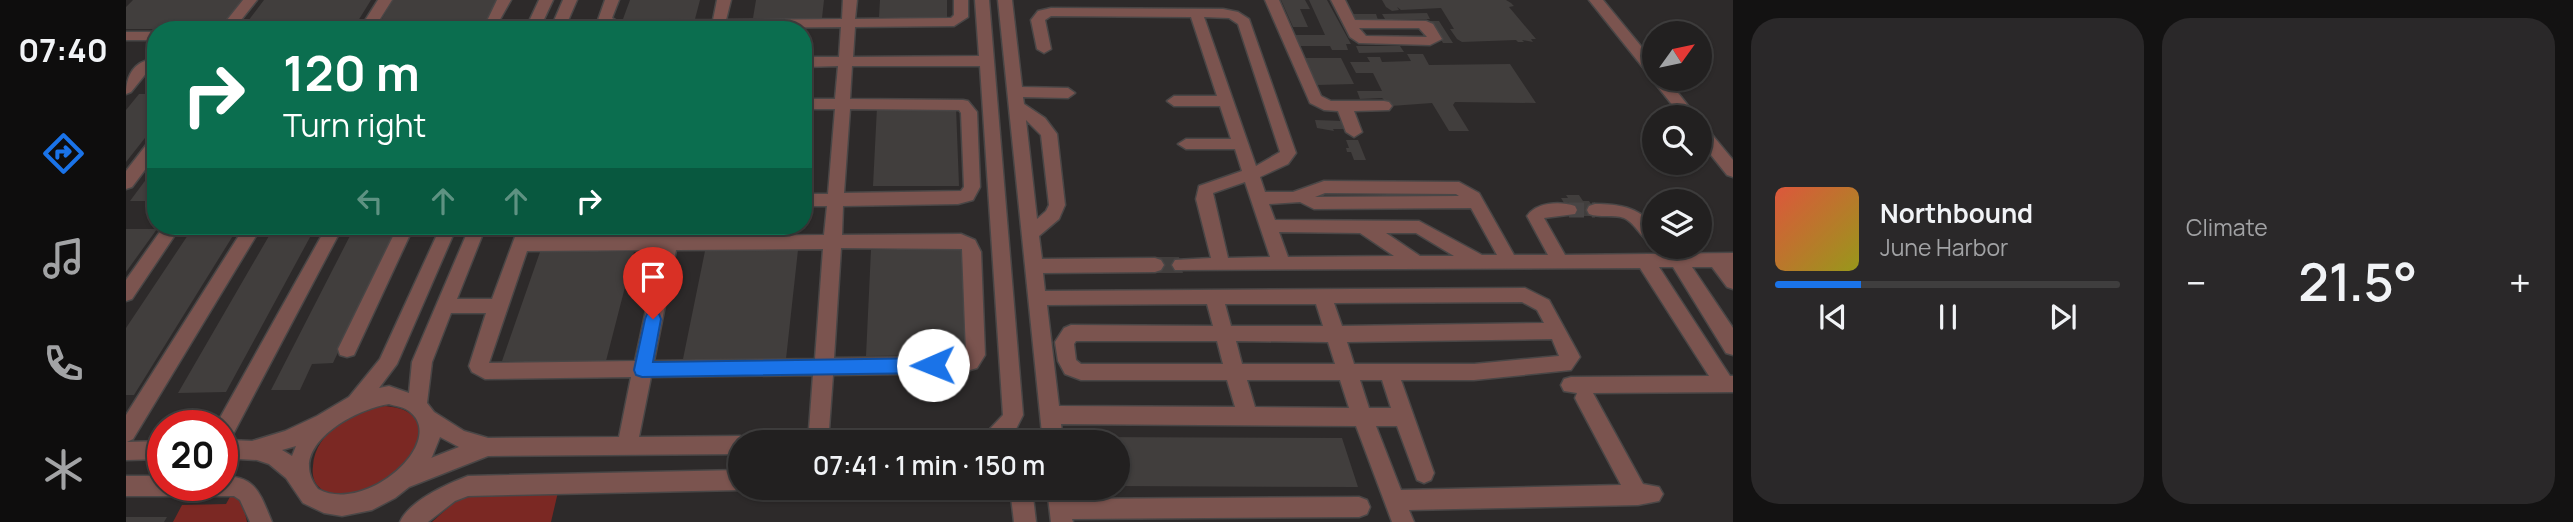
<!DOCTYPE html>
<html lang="en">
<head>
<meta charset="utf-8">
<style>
	body { margin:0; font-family:Manrope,sans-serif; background:#2a2829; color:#f1f3f6; height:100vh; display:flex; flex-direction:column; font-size:26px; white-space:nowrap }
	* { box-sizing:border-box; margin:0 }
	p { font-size:23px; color:#a2a3a5 }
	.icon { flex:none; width:38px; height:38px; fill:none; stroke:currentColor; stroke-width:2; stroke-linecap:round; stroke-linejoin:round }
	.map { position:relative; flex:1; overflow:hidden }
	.details { display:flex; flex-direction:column; gap:18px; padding:18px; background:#131212; width:840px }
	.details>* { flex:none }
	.guide { position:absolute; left:21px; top:21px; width:665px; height:214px; border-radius:28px; box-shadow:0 2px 5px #0004,0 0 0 2px #3f3e3e; background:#0b6e4f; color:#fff; overflow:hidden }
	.needle { width:46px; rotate:57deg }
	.tools { position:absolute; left:1516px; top:21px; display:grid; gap:14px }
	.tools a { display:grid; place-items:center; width:70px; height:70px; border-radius:50%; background:#222020; box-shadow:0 2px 5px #0004,0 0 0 2px #3f3e3e; font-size:35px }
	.speed { position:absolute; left:21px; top:410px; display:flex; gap:14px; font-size:35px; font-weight:700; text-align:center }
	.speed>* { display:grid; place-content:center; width:91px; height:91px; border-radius:50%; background:#222020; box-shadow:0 2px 5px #0004,0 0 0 2px #3f3e3e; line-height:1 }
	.speed .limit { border:10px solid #d22; background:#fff; color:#111 }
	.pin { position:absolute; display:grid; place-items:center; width:60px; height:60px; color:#fff; margin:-72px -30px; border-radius:50% 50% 50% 0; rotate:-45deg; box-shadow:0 0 7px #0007 }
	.pin .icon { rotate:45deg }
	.me { position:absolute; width:77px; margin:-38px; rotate:269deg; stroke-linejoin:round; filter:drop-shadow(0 0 5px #0008) }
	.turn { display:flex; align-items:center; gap:24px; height:147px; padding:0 21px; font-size:32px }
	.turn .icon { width:91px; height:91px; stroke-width:2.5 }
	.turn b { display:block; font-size:49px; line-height:60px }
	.lanes { display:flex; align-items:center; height:66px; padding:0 21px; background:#0003; justify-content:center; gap:35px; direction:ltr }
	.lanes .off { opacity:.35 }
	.big { font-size:52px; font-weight:600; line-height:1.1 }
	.details .widget { flex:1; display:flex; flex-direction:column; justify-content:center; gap:10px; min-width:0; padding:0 24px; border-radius:28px; background:#2a2829 }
	.song { display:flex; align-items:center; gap:21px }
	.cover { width:84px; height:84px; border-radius:10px; background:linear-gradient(135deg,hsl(10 70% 55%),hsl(60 70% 35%)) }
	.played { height:7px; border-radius:4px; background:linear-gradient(90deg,#1a73e8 25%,#3f3e3e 25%) }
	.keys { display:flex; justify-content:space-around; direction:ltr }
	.heat { display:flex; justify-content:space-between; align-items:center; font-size:38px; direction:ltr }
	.details .tiles { flex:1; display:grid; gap:18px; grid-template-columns:repeat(2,1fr) }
	.trip { position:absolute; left:602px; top:430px; width:402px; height:70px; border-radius:35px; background:#222020; box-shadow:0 2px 5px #0004,0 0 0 2px #3f3e3e; font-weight:600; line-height:70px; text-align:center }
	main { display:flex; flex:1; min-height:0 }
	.tab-bar { display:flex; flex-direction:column; width:126px; justify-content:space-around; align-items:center; background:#0e0d0d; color:#a2a3a5 }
	.tab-bar .icon { width:49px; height:49px }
	.tab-bar .current { color:#1a73e8 }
	.tab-bar b { font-size:32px; color:#f1f3f6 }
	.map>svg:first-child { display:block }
</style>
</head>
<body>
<main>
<nav class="tab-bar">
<b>07:40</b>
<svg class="icon current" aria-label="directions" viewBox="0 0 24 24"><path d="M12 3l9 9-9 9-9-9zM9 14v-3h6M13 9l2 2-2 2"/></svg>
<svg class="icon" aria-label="music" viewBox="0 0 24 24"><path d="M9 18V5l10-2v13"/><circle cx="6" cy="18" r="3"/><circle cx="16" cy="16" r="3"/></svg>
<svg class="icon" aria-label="phone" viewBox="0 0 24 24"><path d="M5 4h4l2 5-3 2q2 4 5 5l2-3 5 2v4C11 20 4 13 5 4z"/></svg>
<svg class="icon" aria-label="climate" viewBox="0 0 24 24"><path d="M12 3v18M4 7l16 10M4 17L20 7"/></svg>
</nav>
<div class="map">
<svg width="1607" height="522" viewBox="0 0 1607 522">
	<rect width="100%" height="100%" fill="#2d2a2a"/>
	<!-- green -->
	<path fill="#7b2823" d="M259 406C279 408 290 413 296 432 290 444 286 461 278 472 274 477 239 496 232 497 221 500 199 495 192 486 187 481 186 473 187 466 189 431 229 410 259 406Z
		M432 492 425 522H306L335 496Z
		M105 495 116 499 121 522H47L56 505 100 504Z"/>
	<!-- building -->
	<path fill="#413e3d" d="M7 0H116L93 29H0V7Z
		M138 0H245L227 29H116Z
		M267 0H373L361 26 251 27Z
		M504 0H574L569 19H497Z
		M630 0H698L696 18H627Z
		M754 0H821V17H753Z
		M1155 0H1179L1184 9H1174L1182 27H1167Z
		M1183 0H1201L1225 44H1220L1222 50H1206L1204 46H1171L1166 35H1199Z
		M1256 0H1380L1385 3 1388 6 1383 7 1410 39H1405L1407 42 1396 40 1398 42H1392L1390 40 1336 42 1331 39 1324 29H1328L1315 8 1275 10 1271 7 1273 10 1266 11 1260 7Z
		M1301 13 1304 19H1259L1256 14Z
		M1225 14H1250L1252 20H1228Z
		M1304 21H1313L1327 43H1317Z
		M1230 46H1274L1278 52 1233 53Z
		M1281 54H1297L1303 65 1384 64 1410 103 1329 102 1327 105 1343 131H1323L1306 103 1265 106 1256 98 1234 99 1231 91H1256L1247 73H1230L1224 62H1244L1241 57H1254L1256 62 1285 61Z
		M1178 58H1215L1228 84 1191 85Z
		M13 94H30V124L0 162V110Z
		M751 107H830L833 186H747Z
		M677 108H687L679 182H677Z
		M1189 120 1217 121 1220 129H1207L1208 131 1191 128Z
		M1220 140H1232L1240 160H1228L1225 152H1221L1220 148H1223Z
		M30 166V201H4Z
		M1440 195H1453L1457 201H1463L1473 216H1446L1435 198H1442Z
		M68 226H113L8 395H0V328Z
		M229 226H272L207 363 186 364 174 390H145Z
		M189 228 100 392 52 393 147 229Z
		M0 229H31L0 272Z
		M672 250 660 359H557L579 251Z
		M745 250H835L839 355 740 356Z
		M414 252H508L480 361H376Z
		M1027 257H1053L1057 273H1031Z
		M959 437 1216 438 1232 487 992 486V443H960Z
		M0 517H41L38 522H0Z"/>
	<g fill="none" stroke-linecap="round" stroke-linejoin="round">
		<!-- minor-tunnel -->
		<path stroke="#484545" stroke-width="15" stroke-dasharray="15 8" stroke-linecap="butt" d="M1443 210H1469"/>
		<defs>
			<path id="minor" d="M117 0H131L107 30H93Z
				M252 0H266L247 30H233Z
				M371 0H385L368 30H353L361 21Z
				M413 0H427L413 30H399Z
				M437 0H451L438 30H424Z
				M479 0H493L486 18 491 21 587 20 591 0H605L600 20 716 19 717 0H731L729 19 825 18 828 15V0H842V17L828 26 729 27 727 57 853 56 849 0H863L897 415 888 433 878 443H776L779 436 786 434 862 431 877 415 854 66H726L724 99 837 100 842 101 851 112 854 187 847 200 832 204 717 206 716 235 835 234 849 240 855 252 859 355 851 368 834 373 707 375 702 443H682L687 375 525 377 513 437 614 436 621 438 623 443H614V454L362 456 283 487 269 498 246 510 216 516 198 513 177 503 160 478 143 464 131 460 96 458V425H90L201 226H217L104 440 126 441 159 431 191 416 223 397 254 359 315 226H331L271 364 253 388 263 386 283 393 286 362 344 226H360L331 299H366L393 226H409L405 237 535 236 538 226H554L552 236 698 235 701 206H677V194H702L709 109H677V99H709L712 66 677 67V57H713L715 27 489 29 472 20ZM724 109 833 110 835 113 838 187 835 191 718 193ZM715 248 836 249 840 353 834 357 708 358ZM697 249 689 359 528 361 550 250ZM533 250 509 361 363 363 401 251ZM325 313H360L343 366 346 372 359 379 505 377 493 437 362 438 338 431 308 412 301 403 306 362ZM263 404C269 406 278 407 283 411 323 441 240 515 192 489 158 447 229 409 263 404ZM314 437 333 447 305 458 306 457ZM170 446 166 456 156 450Z
				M872 0H886L896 87 942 88 949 93 942 98 897 97 898 104 919 118 931 134 939 205 933 219 913 236 916 259 1029 258 1035 260 1038 265 1035 270 1029 272 917 273 919 291 1399 288 1423 300 1452 353 1454 357 1445 370 1348 380H1275L1308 473 1305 480 1298 483 1291 480 1271 426H1250L1275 490 1495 485 1452 404 1449 398 1451 393 1438 391 1435 385 1438 379 1445 377 1583 376 1514 268 1049 270 1046 265 1049 260 1085 258 1070 199 1073 186 1116 171 1109 149H1060L1052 144 1060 139H1105L1094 106H1048L1041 101 1048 96H1091L1065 17 925 16 919 20 925 49 918 53 911 49 905 20 912 11 925 8 1097 9 1112 12 1123 19 1170 153 1162 164 1134 177 1139 192H1167L1198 181 1333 182 1353 193 1388 255H1422L1401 216C1410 202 1434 201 1449 206L1451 210 1449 214 1418 218 1439 255 1607 253V289L1601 287 1586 267H1566L1607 328V355L1600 353 1547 267H1533L1604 376H1607V392L1467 393 1517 484 1533 487 1537 494 1533 501 1512 505 1283 510 1288 522H1266L1230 426 935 424 937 443H917ZM1078 17 1103 18 1112 24 1154 152 1130 166ZM900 120 915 135 923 205 920 211 911 219ZM1119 182 1144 257 1102 258 1087 193ZM1199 193 1330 194 1333 196 1189 197ZM1174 202 1188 209 1345 208 1371 255H1356L1293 221 1149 220 1143 204ZM1153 232 1234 233 1268 256 1162 257ZM1260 233H1290L1328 256H1294ZM1396 302 1411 310 1418 323 1216 326 1208 303ZM1081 304 1087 326 945 325 938 328 929 342 932 361 939 374 955 380H1101L1109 407 933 406 921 305ZM1099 304H1190L1197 326H1105ZM1426 339 1433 356 1348 364H1228L1221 342ZM950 341H1091L1097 364H955L950 360 948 344ZM1110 341 1202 342 1209 364H1116ZM1121 380H1214L1223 408 1129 407ZM1234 380H1256L1265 408H1243Z
				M1139 0H1153L1195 96 1205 101H1258L1263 102 1266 106 1263 110 1228 111 1236 132 1228 137 1220 132 1212 111 1198 110 1184 103Z
				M1205 0H1219L1229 20 1300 21 1307 24 1316 39 1304 45 1233 43 1224 37ZM1233 28H1293L1301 37 1240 36Z
				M1463 0H1477L1528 62V79H1541L1571 117H1556L1528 82 1527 76 1523 75Z
				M0 32H30V40H0Z
				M19 61 26 66 5 92 0 94C0 80 5 66 19 61Z
				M1573 124 1578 125 1607 160V177L1601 175 1573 140Z
				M30 139V155L6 187 0 189V171L24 140Z
				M1469 204C1493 204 1511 207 1528 225V244C1515 240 1511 224 1498 218 1487 214 1474 218 1463 214L1461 210 1463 206Z
				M38 226H55L6 299 0 301V280Z
				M119 226H136L7 439 1 442 37 441V459L0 460V415Z
				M272 226H288L228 355 221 357 214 355 212 349Z
				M614 470V488H618L614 490 342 496 329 501 302 522H274C283 501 321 484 342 476Z
				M0 476H37V485H96V476C131 476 134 494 146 522H124L114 500 108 496H0Z
				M884 488H906L910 522H888Z
				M921 488H943L944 499 1233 497 1241 500 1244 507 1241 514 1233 517 946 519 947 522H925Z"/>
		</defs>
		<!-- minor casing -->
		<use href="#minor" stroke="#494646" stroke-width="3"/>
		<!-- minor -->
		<use href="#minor" fill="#7b544f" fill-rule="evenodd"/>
	</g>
	<!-- route -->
	<path fill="#1a73e8" stroke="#114b97" stroke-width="2" d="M527 312 533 314 535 319 527 362 807 358 813 360 815 365 813 370 807 373 516 377 510 375 508 370 519 319 521 314Z"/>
</svg>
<div class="tools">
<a><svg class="needle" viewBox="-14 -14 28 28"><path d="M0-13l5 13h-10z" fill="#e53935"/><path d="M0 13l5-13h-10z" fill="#a2a3a5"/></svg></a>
<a><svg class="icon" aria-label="search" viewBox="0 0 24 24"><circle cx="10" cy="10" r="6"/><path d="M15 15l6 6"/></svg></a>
<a><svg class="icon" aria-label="layers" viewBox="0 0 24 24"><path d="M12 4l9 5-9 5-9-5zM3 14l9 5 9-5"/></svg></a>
</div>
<div class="speed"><div class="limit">20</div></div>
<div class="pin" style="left:527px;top:319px;background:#d93025"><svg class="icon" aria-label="arrive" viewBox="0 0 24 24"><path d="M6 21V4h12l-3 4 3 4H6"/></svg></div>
<svg class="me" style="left:807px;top:365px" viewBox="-20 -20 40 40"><circle r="19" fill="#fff"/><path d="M0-13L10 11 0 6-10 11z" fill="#1a73e8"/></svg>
<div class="trip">07:41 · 1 min · 150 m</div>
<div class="guide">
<div class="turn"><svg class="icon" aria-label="right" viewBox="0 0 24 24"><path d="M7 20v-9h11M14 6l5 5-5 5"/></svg><div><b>120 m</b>Turn right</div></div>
<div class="lanes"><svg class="icon off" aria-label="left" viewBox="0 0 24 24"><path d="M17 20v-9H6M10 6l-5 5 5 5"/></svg><svg class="icon off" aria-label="ahead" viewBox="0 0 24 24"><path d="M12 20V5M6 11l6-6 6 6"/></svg><svg class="icon off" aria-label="ahead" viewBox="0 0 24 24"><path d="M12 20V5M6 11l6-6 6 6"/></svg><svg class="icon" aria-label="right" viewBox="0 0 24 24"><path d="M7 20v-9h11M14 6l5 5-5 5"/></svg></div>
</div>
</div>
<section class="details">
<div class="tiles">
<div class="widget">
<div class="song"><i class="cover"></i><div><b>Northbound</b><p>June Harbor</p></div></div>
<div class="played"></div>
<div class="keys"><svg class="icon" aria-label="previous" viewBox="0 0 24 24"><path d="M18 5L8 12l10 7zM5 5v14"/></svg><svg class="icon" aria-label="pause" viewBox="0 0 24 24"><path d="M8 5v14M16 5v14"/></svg><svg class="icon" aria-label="next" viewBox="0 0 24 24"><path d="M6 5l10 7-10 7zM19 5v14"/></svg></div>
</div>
<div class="widget"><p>Climate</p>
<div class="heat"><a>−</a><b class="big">21.5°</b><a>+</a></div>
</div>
</div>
</section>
</main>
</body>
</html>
